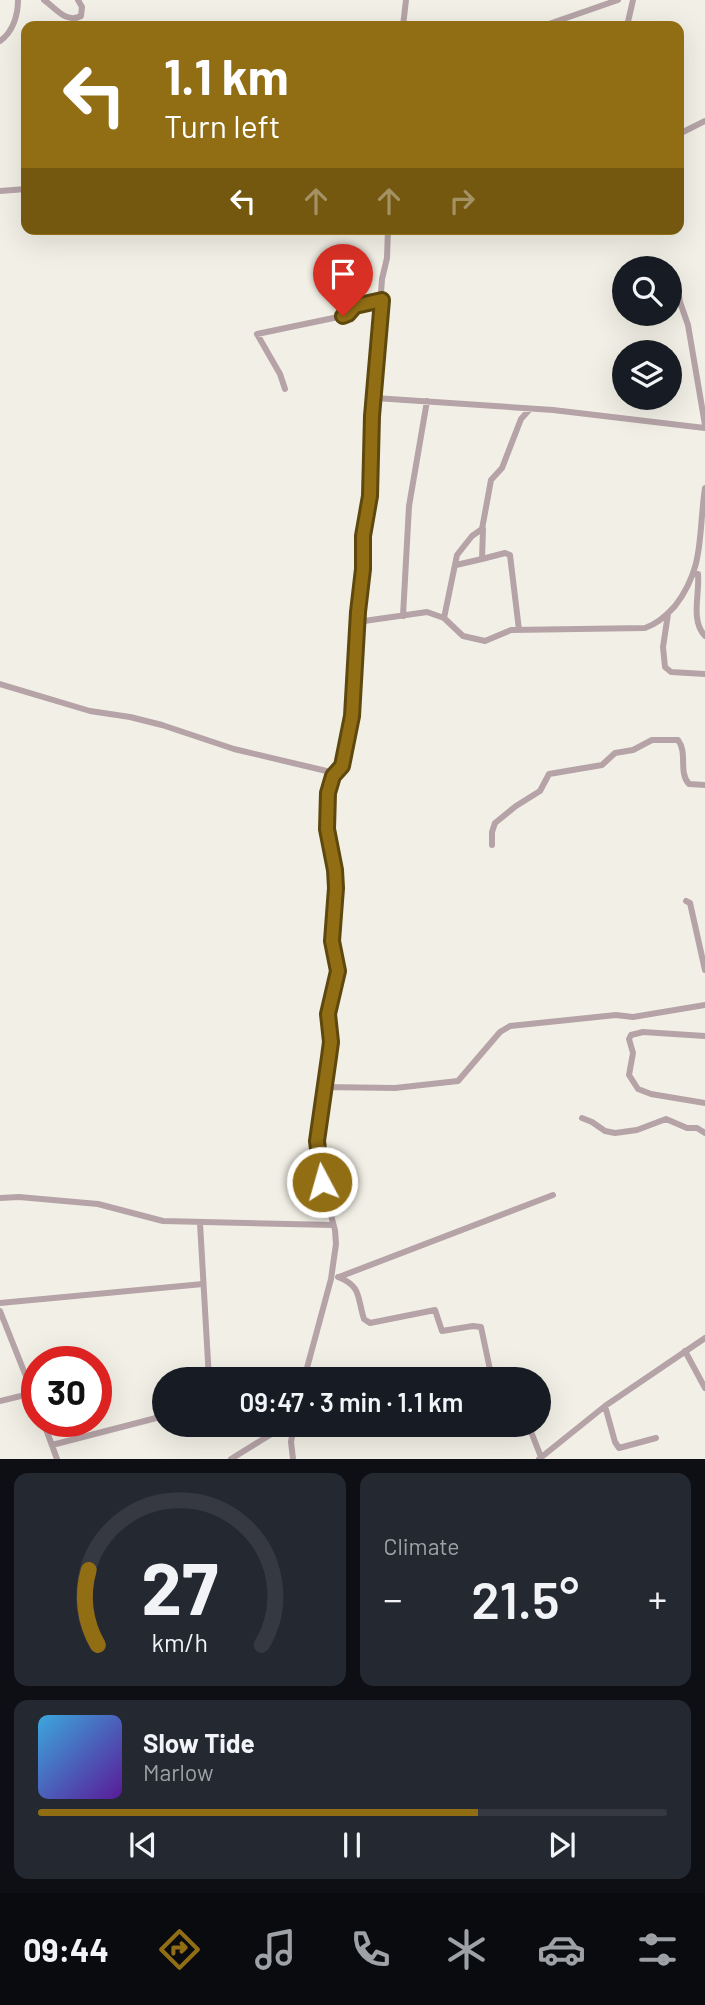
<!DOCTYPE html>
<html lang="en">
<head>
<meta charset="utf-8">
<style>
	body { margin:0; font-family:Barlow,sans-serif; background:#242831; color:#f1f3f6; height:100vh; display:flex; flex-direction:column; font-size:26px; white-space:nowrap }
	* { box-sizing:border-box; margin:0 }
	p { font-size:23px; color:#9ea1a6 }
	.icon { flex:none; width:38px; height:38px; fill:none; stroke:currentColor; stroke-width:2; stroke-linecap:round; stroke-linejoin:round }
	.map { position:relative; height:1459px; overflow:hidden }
	.side { display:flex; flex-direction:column; gap:14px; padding:14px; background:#0d0f14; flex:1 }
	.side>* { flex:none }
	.guide { position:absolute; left:21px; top:21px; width:663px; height:214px; border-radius:14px; box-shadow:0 7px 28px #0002; background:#916e14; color:#fff; overflow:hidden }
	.fabs { position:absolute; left:612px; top:256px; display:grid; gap:14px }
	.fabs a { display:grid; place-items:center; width:70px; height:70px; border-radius:50%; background:#171b24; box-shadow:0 7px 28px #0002; font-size:35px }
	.speed { position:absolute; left:21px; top:1346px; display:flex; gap:14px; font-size:35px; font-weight:700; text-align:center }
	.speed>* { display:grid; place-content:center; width:91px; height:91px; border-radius:50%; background:#171b24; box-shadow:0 7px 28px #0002; line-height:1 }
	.speed .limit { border:10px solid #d22; background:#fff; color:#111 }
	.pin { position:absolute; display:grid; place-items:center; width:60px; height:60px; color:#fff; margin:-72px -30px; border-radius:50% 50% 50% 0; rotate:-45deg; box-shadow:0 0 7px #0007 }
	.pin .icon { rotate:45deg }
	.me { position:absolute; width:77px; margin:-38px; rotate:354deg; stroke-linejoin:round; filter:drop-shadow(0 0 5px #0008) }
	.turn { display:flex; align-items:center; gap:24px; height:147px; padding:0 28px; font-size:32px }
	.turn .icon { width:91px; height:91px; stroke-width:2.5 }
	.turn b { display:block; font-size:49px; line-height:60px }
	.lanes { display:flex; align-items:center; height:66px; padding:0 28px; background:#0003; justify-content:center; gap:35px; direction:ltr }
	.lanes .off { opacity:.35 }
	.big { font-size:52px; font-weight:600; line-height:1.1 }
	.side .tile { flex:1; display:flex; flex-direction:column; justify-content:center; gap:10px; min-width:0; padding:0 24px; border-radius:14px; background:#242831 }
	.side .dial { align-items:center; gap:0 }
	.dial svg { height:182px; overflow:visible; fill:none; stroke:#363941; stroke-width:7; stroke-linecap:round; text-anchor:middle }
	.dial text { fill:#f1f3f6; stroke:none }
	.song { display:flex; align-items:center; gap:21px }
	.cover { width:84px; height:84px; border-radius:10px; background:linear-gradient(135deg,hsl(200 70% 55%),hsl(270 70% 35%)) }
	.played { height:7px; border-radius:4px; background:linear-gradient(90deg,#916e14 70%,#363941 70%) }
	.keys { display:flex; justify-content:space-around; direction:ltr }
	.heat { display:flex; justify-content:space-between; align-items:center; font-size:38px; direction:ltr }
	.side .tiles { flex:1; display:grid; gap:14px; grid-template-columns:1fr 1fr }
	.tile:last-child { grid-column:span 2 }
	.trip { position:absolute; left:152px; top:1367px; width:399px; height:70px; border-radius:35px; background:#171b24; box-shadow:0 7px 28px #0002; font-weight:600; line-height:70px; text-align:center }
	.dock { display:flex; height:112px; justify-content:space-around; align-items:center; background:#090b0e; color:#9ea1a6 }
	.dock .icon { width:49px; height:49px }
	.dock .selected { color:#916e14 }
	.dock b { font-size:32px; color:#f1f3f6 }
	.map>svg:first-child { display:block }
</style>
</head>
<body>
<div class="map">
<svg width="705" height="1459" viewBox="0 0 705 1459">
	<rect width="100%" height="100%" fill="#f2f0e6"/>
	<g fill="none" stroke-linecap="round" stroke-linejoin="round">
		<!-- street -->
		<path stroke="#b5a3a7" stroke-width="6" d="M44 0C56 8 66 24 81 16L82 7 78 0
			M403 26 406 0
			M543 26 618 0
			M627 26 633 0
			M0 41C13 32 18 15 18 0
			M679 134 705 121
			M0 191 26 189
			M676 278 680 302 688 325 705 425
			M285 389 280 374 257 334 343 316 348 314 355 306 381 300
			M375 398 553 410 705 428
			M482 559 505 553 510 555 519 630
			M456 565 482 559 483 529
			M698 574C700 594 690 620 705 636
			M668 614 663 647 665 667 671 672 705 674
			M403 616 409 506 427 401
			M444 618 457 555 472 536 482 529 491 480 502 468 521 419 530 409
			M357 622 427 612 444 618 463 636 485 641 511 630 645 628C657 624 666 616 675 606 705 567 698 535 705 488
			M0 684 90 711 130 717 162 725 234 749 335 773
			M492 845V832L495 823 516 806 540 791 549 774 602 765 615 753 633 750 652 740H678C688 753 678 772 689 784L705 785
			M686 901 690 903 705 970
			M705 1036 643 1032 631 1035 629 1039 633 1053 629 1075 638 1089 651 1094 705 1103
			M324 1087 395 1088 458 1081 500 1032 510 1026 616 1015 633 1017 705 1005
			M582 1118 592 1122 605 1131 615 1133 637 1130 666 1119 687 1128H697L705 1133
			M0 1198 19 1197 98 1204 163 1221 333 1225
			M200 1223 209 1379
			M338 1277C362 1286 357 1298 364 1319L370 1323 435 1310 442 1331 473 1326 481 1327 492 1379
			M339 1277 553 1195
			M0 1303 203 1284
			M0 1311 37 1404
			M685 1351 705 1388
			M304 1379 331 1279 336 1244 335 1230 322 1182 317 1141 331 1042 328 1014 338 971 332 941 335 870 328 841 326 821 330 785 342 766 352 716 357 612 363 569V536L370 496 372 417 382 279 387 258 388 229
			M0 1401 33 1393
			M605 1406 615 1442 619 1448 656 1438
			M43 1421 57 1459
			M528 1424 541 1457
			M52 1445 164 1416
			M231 1459 278 1430 286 1428 293 1430
			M293 1459 291 1442 294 1424
			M539 1459 605 1406 705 1338"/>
	</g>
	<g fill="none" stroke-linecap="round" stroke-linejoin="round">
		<defs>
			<path id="route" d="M322 1182 317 1141 329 1057 331 1042 328 1014 338 971 332 941 336 888 335 870 327 829 328 793 333 776 342 766 352 716 358 612 363 569V536L370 496 372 416 382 300 355 306 348 314 343 316"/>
		</defs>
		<!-- route casing -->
		<use href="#route" stroke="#5e480d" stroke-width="18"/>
		<!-- route -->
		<use href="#route" stroke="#916e14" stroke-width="12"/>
	</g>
</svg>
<div class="fabs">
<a><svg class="icon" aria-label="search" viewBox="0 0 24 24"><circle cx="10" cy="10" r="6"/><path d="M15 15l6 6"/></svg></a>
<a><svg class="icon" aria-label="layers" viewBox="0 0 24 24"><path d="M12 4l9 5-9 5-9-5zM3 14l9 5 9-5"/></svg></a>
</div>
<div class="speed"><div class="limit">30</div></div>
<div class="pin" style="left:343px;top:316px;background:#d93025"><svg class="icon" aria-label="arrive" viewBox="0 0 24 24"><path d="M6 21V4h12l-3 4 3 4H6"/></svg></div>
<svg class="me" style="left:322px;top:1182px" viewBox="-20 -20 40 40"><circle r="17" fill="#916e14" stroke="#fff" stroke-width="3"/><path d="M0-11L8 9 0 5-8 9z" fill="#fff"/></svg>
<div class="trip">09:47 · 3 min · 1.1 km</div>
<div class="guide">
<div class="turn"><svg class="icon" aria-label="left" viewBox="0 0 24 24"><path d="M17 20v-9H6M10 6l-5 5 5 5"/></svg><div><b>1.1 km</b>Turn left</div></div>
<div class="lanes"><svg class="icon" aria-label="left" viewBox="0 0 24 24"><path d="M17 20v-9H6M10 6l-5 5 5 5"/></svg><svg class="icon off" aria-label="ahead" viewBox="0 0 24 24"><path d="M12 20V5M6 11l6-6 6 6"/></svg><svg class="icon off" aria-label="ahead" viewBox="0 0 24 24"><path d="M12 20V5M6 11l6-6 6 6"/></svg><svg class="icon off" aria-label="right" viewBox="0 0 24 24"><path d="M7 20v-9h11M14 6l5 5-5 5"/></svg></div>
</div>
</div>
<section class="side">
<div class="tiles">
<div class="tile dial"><svg viewBox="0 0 100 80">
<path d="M14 69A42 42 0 1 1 86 69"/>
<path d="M14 69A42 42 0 0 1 10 36" stroke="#916e14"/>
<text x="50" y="56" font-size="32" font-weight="700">27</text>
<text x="50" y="72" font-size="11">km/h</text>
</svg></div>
<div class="tile"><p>Climate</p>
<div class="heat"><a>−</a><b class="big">21.5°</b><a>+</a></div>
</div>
<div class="tile">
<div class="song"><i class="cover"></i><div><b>Slow Tide</b><p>Marlow</p></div></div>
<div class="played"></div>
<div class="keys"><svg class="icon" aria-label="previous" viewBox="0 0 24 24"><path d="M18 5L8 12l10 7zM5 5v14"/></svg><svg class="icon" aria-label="pause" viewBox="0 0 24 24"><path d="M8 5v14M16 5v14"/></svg><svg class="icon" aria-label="next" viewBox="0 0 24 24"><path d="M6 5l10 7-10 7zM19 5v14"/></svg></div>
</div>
</div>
</section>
<nav class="dock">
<b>09:44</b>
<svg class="icon selected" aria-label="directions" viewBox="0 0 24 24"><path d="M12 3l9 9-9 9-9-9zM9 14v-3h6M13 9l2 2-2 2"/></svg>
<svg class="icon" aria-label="music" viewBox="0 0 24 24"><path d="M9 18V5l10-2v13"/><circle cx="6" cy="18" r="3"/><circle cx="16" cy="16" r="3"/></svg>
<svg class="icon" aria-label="phone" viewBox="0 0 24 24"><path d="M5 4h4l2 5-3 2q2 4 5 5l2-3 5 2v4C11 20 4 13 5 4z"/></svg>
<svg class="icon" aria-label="climate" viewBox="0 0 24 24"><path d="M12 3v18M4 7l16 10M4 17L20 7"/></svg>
<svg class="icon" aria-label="car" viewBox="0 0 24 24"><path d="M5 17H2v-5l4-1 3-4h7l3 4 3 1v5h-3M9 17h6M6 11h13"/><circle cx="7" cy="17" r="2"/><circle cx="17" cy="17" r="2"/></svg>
<svg class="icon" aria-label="filters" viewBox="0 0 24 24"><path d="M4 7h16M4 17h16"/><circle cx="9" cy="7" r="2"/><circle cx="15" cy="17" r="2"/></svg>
</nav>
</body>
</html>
